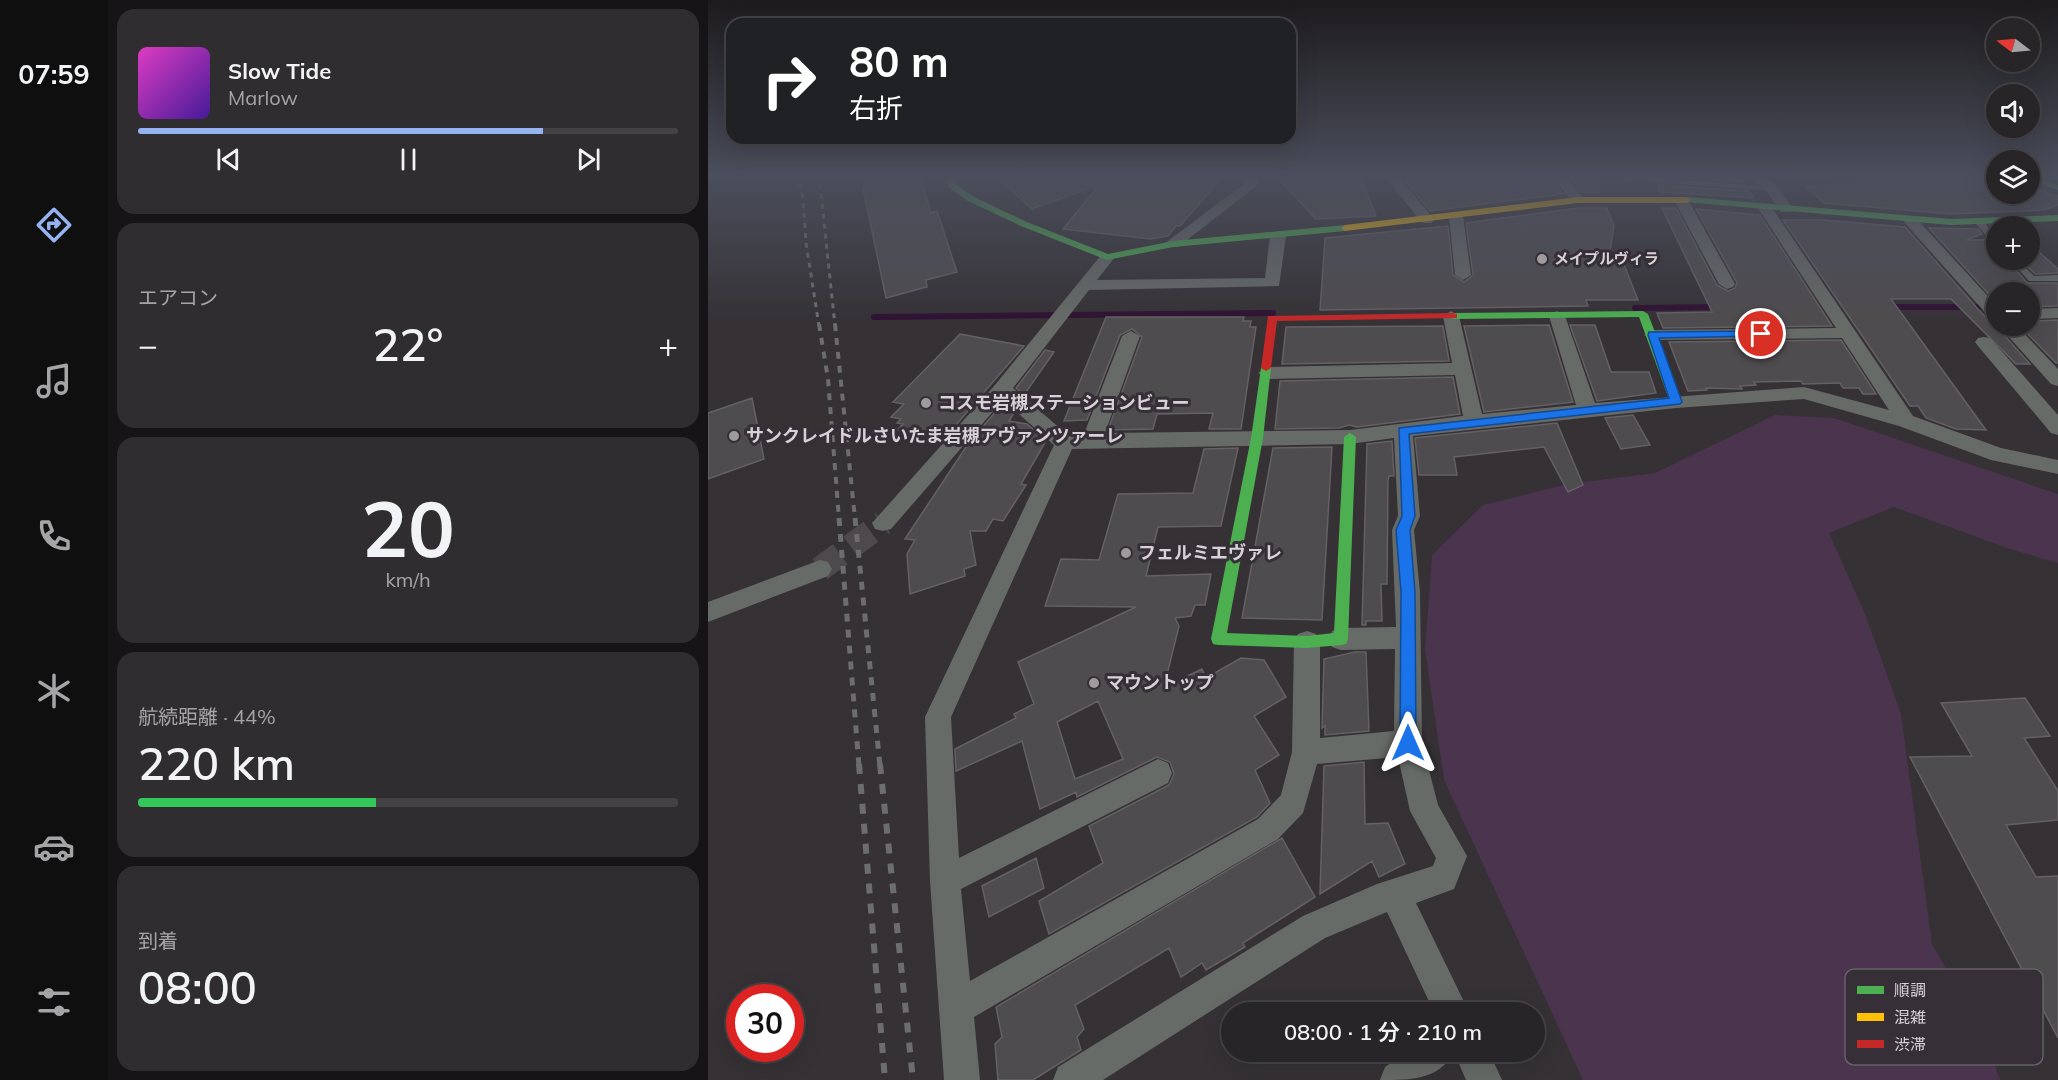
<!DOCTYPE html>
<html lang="ja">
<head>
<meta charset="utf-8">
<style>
	body { margin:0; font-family:Mulish,"Noto Sans JP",sans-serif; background:#302d30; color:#f1f3f6; height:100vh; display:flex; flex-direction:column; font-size:22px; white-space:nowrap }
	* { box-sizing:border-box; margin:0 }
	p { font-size:20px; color:#a5a5a8 }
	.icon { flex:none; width:33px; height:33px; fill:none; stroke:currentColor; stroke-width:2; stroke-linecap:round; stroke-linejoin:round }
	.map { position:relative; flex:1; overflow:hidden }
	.panel { display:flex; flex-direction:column; gap:9px; padding:9px; background:#161416; width:600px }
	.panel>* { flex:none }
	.banner { position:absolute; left:18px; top:18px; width:570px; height:126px; border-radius:18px; box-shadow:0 6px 24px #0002,0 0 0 2px #444245; background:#202124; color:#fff; overflow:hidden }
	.needle { width:39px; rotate:286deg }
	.fabs { position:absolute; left:1278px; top:18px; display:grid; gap:12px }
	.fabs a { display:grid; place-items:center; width:54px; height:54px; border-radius:50%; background:#282528; box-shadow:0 6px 24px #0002,0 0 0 2px #444245; font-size:30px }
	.speed { position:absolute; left:18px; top:984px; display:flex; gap:12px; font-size:30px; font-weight:700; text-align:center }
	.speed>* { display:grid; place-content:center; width:78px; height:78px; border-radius:50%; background:#282528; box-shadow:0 6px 24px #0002,0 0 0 2px #444245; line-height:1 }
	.speed .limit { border:9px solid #d22; background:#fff; color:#111 }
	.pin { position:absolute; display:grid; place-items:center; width:51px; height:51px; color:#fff; margin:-26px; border:3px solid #fff; border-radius:50%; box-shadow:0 2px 6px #0007 }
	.me { position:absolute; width:66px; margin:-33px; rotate:0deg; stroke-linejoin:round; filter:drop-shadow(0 0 4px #0008) }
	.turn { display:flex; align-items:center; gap:21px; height:126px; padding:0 24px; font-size:27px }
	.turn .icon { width:78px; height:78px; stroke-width:2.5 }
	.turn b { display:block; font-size:42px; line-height:51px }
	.big { font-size:45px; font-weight:600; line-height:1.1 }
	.panel .card { flex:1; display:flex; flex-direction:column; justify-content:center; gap:9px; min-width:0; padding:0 21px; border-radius:18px; background:#302d30 }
	.panel .dial { align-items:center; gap:0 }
	.dial b { font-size:78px; line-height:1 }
	.song { display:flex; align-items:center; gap:18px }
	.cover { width:72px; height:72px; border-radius:9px; background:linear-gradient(135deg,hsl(310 70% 55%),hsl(260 70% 35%)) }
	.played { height:6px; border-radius:3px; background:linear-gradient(90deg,#95b2f1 75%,#444245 75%) }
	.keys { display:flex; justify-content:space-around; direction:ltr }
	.heat { display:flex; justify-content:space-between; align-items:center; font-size:33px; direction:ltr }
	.charge { height:9px; border-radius:4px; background:linear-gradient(90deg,#34c759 44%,#444245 0) }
	.trip { position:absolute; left:513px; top:1002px; width:324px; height:60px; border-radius:30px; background:#282528; box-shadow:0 6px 24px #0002,0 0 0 2px #444245; font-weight:600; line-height:60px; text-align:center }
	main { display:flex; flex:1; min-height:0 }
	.tab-bar { display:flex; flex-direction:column; width:108px; justify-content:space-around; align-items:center; background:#100f10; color:#a5a5a8 }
	.tab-bar .icon { width:42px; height:42px }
	.tab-bar .selected { color:#95b2f1 }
	.tab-bar b { font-size:27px; color:#f1f3f6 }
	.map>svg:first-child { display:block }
</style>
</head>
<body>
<main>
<nav class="tab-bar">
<b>07:59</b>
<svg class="icon selected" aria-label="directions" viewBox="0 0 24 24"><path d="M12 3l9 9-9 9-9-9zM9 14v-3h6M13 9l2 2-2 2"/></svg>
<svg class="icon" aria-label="music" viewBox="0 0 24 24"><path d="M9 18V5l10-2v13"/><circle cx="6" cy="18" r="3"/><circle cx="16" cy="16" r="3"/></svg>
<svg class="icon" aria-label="phone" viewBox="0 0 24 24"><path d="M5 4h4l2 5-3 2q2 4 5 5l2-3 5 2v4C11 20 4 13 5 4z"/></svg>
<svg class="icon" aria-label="climate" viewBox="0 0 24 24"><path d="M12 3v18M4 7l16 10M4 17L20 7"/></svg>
<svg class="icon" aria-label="car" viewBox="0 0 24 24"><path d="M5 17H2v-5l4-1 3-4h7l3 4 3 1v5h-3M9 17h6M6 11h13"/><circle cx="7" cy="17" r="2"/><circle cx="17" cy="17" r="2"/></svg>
<svg class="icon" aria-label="filters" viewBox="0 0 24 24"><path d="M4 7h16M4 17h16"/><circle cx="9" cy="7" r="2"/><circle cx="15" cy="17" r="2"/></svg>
</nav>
<section class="panel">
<div class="card">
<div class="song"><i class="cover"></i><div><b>Slow Tide</b><p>Marlow</p></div></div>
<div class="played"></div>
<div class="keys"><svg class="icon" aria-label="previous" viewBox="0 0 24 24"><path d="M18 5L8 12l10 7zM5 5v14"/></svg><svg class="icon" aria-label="pause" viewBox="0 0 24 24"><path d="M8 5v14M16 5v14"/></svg><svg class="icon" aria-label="next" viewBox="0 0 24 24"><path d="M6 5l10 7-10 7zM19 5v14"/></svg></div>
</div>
<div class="card"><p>エアコン</p>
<div class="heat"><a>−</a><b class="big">22°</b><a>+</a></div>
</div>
<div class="card dial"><b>20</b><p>km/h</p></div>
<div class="card"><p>航続距離 · 44%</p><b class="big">220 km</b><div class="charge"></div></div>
<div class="card"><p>到着</p><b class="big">08:00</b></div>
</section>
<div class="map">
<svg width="1350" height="1080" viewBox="0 0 1350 1080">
	<rect width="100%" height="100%" fill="#353135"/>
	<!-- green -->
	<path fill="#4b344e" d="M1067 415 1126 418 1350 494V563L1302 549 1186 507 1121 533 1158 616 1193 714 1224 944 1276 1035 1292 1080H875L736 780 717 650 724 555 775 505 860 484 947 473Z"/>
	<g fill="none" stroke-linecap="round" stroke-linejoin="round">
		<!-- stream -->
		<path stroke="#2e1031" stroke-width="6" d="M1176 307H1288
			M927 308 1012 307
			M166 317 565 313"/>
	</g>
	<!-- building -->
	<path fill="#4f4c4f" stroke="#646064" stroke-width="1.5" fill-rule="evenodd" d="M161 174H219L215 186 223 213 229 211 249 272 218 280 219 287 178 298 155 188Z
		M285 174H517L472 226H468L460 236 442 239 355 229 391 185 324 209Z
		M566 174H652L668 216 608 219Z
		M720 174H778L781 177 819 174 823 179 842 177 855 194 722 211 695 178Z
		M952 174H1028L1034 182 952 176Z
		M1164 174H1288V194H1322V186L1350 196V205L1336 210 1243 214 1116 203 1098 187 1175 179Z
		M889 182 892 192H873L866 183Z
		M951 185 1041 191 1045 198 951 192Z
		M870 208H899L906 226 901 257H913L930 300H878L880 306 612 310 617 238 740 226 745 275 756 282 765 275 758 223Z
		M954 208H968L1009 285 1020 291 1027 288 1029 283 988 209 1052 215 1124 326 955 328 949 313 1004 312Z
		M1075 220H1116L1197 227 1280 320 1288 321 1289 327 1322 364H1308L1243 299H1183L1278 430 1248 429 1218 418 1210 406H1202Z
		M1221 228 1270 229 1274 234 1259 240H1280L1288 245V260H1300L1319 283H1350V306L1322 307V292H1288V302Z
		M1322 244 1350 269V273L1327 274 1313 260H1322Z
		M398 317H536L535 321H543L542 327H548L533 429H501L505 413 449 414 445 429 400 430 434 337 424 329 412 335 379 420 356 421Z
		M1350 320V363H1348L1312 326H1322V321Z
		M841 325 865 402 776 412 756 326Z
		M862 325H887L903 372H941L948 393 889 401Z
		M735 326 741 361 574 364 578 327Z
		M252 334 316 346 235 440 194 435 197 432 189 430 195 424 189 423 193 419 183 417 196 404 185 402Z
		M1133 340 1168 394H1155L1151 388H1135L1132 383 1095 384 1093 381 1046 382 1048 385 1032 386 1034 389 998 388 999 390 980 391 961 342Z
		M337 350 346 352 316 395 308 388Z
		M745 377 752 414 649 427 641 425 631 428 567 429 572 381Z
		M44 398 56 459 0 479V413Z
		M295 403 306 413 301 421 319 424 338 441 313 484 318 485 295 521 285 519 278 531H262L268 565 256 569 257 576 202 594 199 554 207 540 197 539 260 444Z
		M925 415 942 445 913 449 897 418Z
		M849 423 875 485 860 492 836 447 746 457 749 475H711L707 438Z
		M684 441 686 476H681L680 480 679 584H673L674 621H658V625H654L659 444Z
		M624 447 614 620 534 618 565 448Z
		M530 448 513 526 450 527 438 576 503 574 497 605H487L483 616 467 618 471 626 456 687 494 669 498 678 533 658 556 660 578 697 546 716 571 755 547 770 562 803 549 817 341 934 331 901 395 863 381 826 461 785 466 774 462 762 449 757 369 797 368 792 332 809 314 741 248 771 247 749 308 718 306 714 326 704 310 662 428 607 337 606 353 559 391 560 410 494 485 493 496 449ZM390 701 415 759 367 779 349 722Z
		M647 652H658L661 731 617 735V726L614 728 616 659Z
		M1317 698 1342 736 1316 738 1350 791V820L1298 825 1328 877 1350 876V1038L1202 757 1264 756 1233 703Z
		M656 762 657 824 680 823 697 864 671 877 664 861 612 894 616 766Z
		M574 838 607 897 535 943 537 947 498 970 494 963 473 977 461 948 367 1005 376 1029 369 1037 373 1050 325 1080H290L287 1044 294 1037 288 1007Z
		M328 858 336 888 281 917 274 886Z"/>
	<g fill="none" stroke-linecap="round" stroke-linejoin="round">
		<!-- street-tunnel -->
		<path stroke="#4d494d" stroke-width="25" stroke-dasharray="25 13" stroke-linecap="butt" d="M112 569 175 523"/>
		<!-- lane -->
		<path fill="#676b68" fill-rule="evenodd" d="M905 175 1064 187 1068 189 1064 191 905 179 855 181 851 179 855 177Z
			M1269 221H1275L1288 237V243H1285L1269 225Z
			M1302 260H1310L1326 276 1350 275V281H1321Z"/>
		<!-- street -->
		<path fill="#676b68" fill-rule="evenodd" d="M0 174H13L0 179Z
			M530 174H544L551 184 470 247H460L457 244 460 241 537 183Z
			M675 174H689L724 217 726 220 724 223H714Z
			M842 174H856L877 200 875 203H865Z
			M1039 174C1064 173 1072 190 1085 209L1083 212H1073L1059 192Z
			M973 196 980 200 1027 284 1025 287 1019 289 1011 284 966 200Z
			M1057 204 1062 205 1205 416 1293 448 1350 460V474L1283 460 1191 426 1096 399 968 408 705 436 712 516 706 530 712 592 714 743 730 805 759 856 746 889 708 903 761 1012H726L679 912 617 938 395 1080H345L350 1067 595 916 669 884 725 866 728 858 702 811 690 757 609 764 595 813 570 839 266 1017 272 1080H236L222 881 217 717 346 445 295 400 183 529 175 531 167 529 164 523 287 385 394 254H404L407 257 389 280 557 278 562 236 570 231 578 236 571 286 381 290 305 388 361 436 376 434 414 336 423 331 432 336 397 433 642 430 755 416 747 375 559 379 550 373 559 367 744 363 735 316 743 311 751 316 774 414 868 405 841 316 849 311 857 316 887 403 1096 387 1181 410 1134 338 945 340 936 335 945 330 1128 328 1050 208ZM686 438 690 516 684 530 688 627 633 628 624 631 621 639 624 647 633 650 687 649 686 731 612 738V642L608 634 599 631 590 634 586 642 584 752 573 795 550 819 262 981 253 889 460 783 464 773 460 763 450 759 251 858 243 717 364 449 642 444Z
			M748 212 755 216 763 275 755 280 747 275 741 216Z
			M1202 216 1207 217 1288 305V319L1282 318 1197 223 1195 220Z
			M1350 308V318L1322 319V309Z
			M1291 326H1309L1350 369V386L1343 384Z
			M1276 337 1282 338 1350 415V435L1343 433 1270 346 1267 342 1270 338Z
			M112 560 120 562 124 569 120 576 0 622V602Z
			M699 1052H781L794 1080H758L746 1052C731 1080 703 1080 672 1080L677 1067Z"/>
		<!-- fast -->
		<path fill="#4caf50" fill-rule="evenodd" d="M239 174H247V184L266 197 319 222 400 254 465 241 637 225 641 228 637 231 465 247 399 260 313 226 260 201 240 187Z
			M1322 175 1350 185V190L1322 180Z
			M979 197 1243 219 1350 215V221L1243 225 976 202 975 200Z
			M935 311 940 314 974 402 972 405H964L962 402 931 317 745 319 740 316 745 313Z
			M558 365 563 368 555 438 519 633 599 636 626 633 636 437 642 433 648 437 640 639 638 644 633 645 599 648 510 645 505 644 503 639 543 438 553 368Z"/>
		<!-- slow -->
		<path fill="#ffc107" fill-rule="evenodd" d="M870 197H979L983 200 979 203H870L637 231 633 228 637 225Z"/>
		<!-- jam -->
		<path fill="#c62828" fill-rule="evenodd" d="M745 313 749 314V318L569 321 563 368 558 371 553 368 560 316Z"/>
		<!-- rail-far3 -->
		<path stroke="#6c6d6d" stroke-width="3" stroke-dasharray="5 5" stroke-linecap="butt" d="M88 174 95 198 98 243 111 326
			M111 174 127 326"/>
		<!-- rail-far2 -->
		<path stroke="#6c6d6d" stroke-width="4" stroke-dasharray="7 7" stroke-linecap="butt" d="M111 324 120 379 131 519
			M127 324 147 519"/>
		<!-- rail-far1 -->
		<path stroke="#6c6d6d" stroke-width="5" stroke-dasharray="8 8" stroke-linecap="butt" d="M131 518 151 766
			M147 518 172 766"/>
		<!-- rail -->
		<path stroke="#6c6d6d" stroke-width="6" stroke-dasharray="10 10" stroke-linecap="butt" d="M151 764 177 1080
			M172 764 205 1080"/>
	</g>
	<!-- sky -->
	<linearGradient id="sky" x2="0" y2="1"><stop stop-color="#1d1b1d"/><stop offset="0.54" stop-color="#4b4e5c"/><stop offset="1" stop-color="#4b4e5c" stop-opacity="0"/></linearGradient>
	<rect width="1350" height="325" fill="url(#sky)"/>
	<!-- route -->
	<path fill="#1a73e8" stroke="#114b97" stroke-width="1.5" d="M1053 331 1057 332V336L951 338 974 402 972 404 701 434 707 516 702 530 707 592 708 743 706 748 700 751 694 748 692 743 693 592 688 530 694 516 691 428 961 398 940 335 941 332Z"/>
	<!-- markers -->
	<g fill="#9e9a9e" stroke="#362f37" stroke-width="2">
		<circle cx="834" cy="259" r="6"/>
		<circle cx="218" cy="403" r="6"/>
		<circle cx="26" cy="436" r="6"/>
		<circle cx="418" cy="553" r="6"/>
		<circle cx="386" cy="683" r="6"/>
	</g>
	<g text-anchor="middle" stroke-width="6" stroke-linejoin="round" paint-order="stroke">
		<!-- far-poi labels -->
		<g font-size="15" font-weight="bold" fill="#d7d2d7" stroke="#362f37" text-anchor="start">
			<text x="846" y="264">メイプルヴィラ</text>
		</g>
		<!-- poi labels -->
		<g font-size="18" font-weight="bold" fill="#d7d2d7" stroke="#362f37" text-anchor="start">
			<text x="230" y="409">コスモ岩槻ステーションビュー</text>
			<text x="38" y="442">サンクレイドルさいたま岩槻アヴァンツァーレ</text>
			<text x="430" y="559">フェルミエヴァレ</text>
			<text x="398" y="689">マウントップ</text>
		</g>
	</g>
	<!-- legend -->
	<rect x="1137" y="969" width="198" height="96" rx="9" fill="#362f37" stroke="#666067" stroke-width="1.5"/>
	<rect x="1149" y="986" width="27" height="8" fill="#4caf50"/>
	<rect x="1149" y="1013" width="27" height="8" fill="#ffc107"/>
	<rect x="1149" y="1040" width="27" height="8" fill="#c62828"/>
	<g font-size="16" fill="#d7d2d7">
		<text x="1186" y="996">順調</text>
		<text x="1186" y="1023">混雑</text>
		<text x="1186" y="1050">渋滞</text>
	</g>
</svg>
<div class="fabs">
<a><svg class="needle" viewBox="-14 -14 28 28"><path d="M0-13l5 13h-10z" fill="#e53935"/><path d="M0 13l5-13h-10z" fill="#a5a5a8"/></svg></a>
<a><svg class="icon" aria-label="sound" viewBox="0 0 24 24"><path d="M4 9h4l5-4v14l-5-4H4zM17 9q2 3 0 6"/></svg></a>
<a><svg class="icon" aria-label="layers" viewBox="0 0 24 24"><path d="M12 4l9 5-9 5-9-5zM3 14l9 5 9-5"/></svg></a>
<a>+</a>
<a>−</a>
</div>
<div class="speed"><div class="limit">30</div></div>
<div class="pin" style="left:1053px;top:334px;background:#d93025"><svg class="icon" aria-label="arrive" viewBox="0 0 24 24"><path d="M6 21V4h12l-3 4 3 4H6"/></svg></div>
<svg class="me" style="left:700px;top:743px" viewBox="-20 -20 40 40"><path d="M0-17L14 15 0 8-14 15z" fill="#1a73e8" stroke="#fff" stroke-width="4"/></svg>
<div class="trip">08:00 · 1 分 · 210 m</div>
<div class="banner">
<div class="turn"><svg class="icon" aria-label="right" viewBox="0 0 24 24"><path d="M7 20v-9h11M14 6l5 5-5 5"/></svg><div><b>80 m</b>右折</div></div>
</div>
</div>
</main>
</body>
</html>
